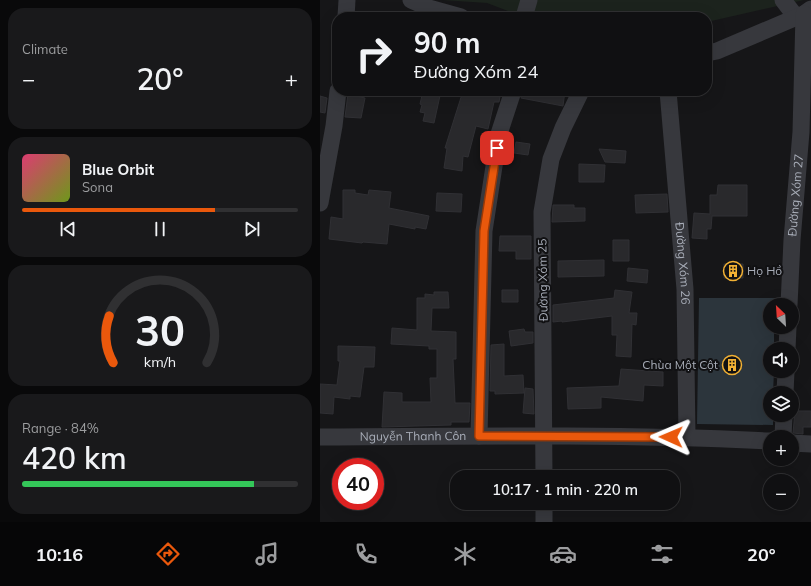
<!DOCTYPE html>
<html lang="en">
<head>
<meta charset="utf-8">
<style>
	body { margin:0; font-family:Mulish,sans-serif; background:#19191b; color:#f1f3f6; height:100vh; display:flex; flex-direction:column; font-size:15px; white-space:nowrap }
	* { box-sizing:border-box; margin:0 }
	p { font-size:13px; color:#9c9d9f }
	.icon { flex:none; width:22px; height:22px; fill:none; stroke:currentColor; stroke-width:2; stroke-linecap:round; stroke-linejoin:round }
	.map { position:relative; flex:1; overflow:hidden }
	.details { display:flex; flex-direction:column; gap:8px; padding:8px; background:#09090a; width:320px }
	.details>* { flex:none }
	.hud { position:absolute; left:12px; top:12px; width:380px; height:84px; border-radius:16px; box-shadow:0 4px 16px #0002,0 0 0 1px #303032; background:#101012; color:#f1f3f6; overflow:hidden }
	.needle { width:26px; rotate:335deg }
	.tools { position:absolute; left:443px; top:298px; display:grid; gap:8px }
	.tools a { display:grid; place-items:center; width:36px; height:36px; border-radius:50%; background:#101012; box-shadow:0 4px 16px #0002,0 0 0 1px #303032; font-size:20px }
	.speed { position:absolute; left:12px; top:458px; display:flex; gap:8px; font-size:20px; font-weight:700; text-align:center }
	.speed>* { display:grid; place-content:center; width:52px; height:52px; border-radius:50%; background:#101012; box-shadow:0 4px 16px #0002,0 0 0 1px #303032; line-height:1 }
	.speed .limit { border:6px solid #d22; background:#fff; color:#111 }
	.pin { position:absolute; display:grid; place-items:center; width:34px; height:34px; color:#fff; margin:-17px; border-radius:8px; box-shadow:0 2px 6px #0006 }
	.me { position:absolute; width:44px; margin:-22px; rotate:271deg; stroke-linejoin:round; filter:drop-shadow(0 0 3px #0008) }
	.turn { display:flex; align-items:center; gap:14px; height:84px; padding:0 16px; font-size:18px }
	.turn .icon { width:52px; height:52px; stroke-width:2.5 }
	.turn b { display:block; font-size:28px; line-height:34px }
	.big { font-size:30px; font-weight:600; line-height:1.1 }
	.details .widget { flex:1; display:flex; flex-direction:column; justify-content:center; gap:6px; min-width:0; padding:0 14px; border-radius:16px; background:#19191b }
	.details .dial { align-items:center; gap:0 }
	.dial svg { height:104px; overflow:visible; fill:none; stroke:#303032; stroke-width:7; stroke-linecap:round; text-anchor:middle }
	.dial text { fill:#f1f3f6; stroke:none }
	.song { display:flex; align-items:center; gap:12px }
	.cover { width:48px; height:48px; border-radius:6px; background:linear-gradient(135deg,hsl(340 70% 55%),hsl(80 70% 35%)) }
	.played { height:4px; border-radius:2px; background:linear-gradient(90deg,#ea580c 70%,#303032 70%) }
	.keys { display:flex; justify-content:space-around; direction:ltr }
	.heat { display:flex; justify-content:space-between; align-items:center; font-size:22px; direction:ltr }
	.charge { height:6px; border-radius:3px; background:linear-gradient(90deg,#34c759 84%,#303032 0) }
	.trip { position:absolute; left:130px; top:470px; width:230px; height:40px; border-radius:16px; background:#101012; box-shadow:0 4px 16px #0002,0 0 0 1px #303032; font-weight:600; line-height:40px; text-align:center }
	.tab-bar { display:flex; height:64px; justify-content:space-around; align-items:center; background:#060607; color:#9c9d9f }
	.tab-bar .icon { width:28px; height:28px }
	.tab-bar .on { color:#ea580c }
	.tab-bar b { font-size:18px; color:#f1f3f6 }
	main { display:flex; flex:1; min-height:0 }
	.map>svg:first-child { display:block }
</style>
</head>
<body>
<main>
<section class="details">
<div class="widget"><p>Climate</p>
<div class="heat"><a>−</a><b class="big">20°</b><a>+</a></div>
</div>
<div class="widget">
<div class="song"><i class="cover"></i><div><b>Blue Orbit</b><p>Sona</p></div></div>
<div class="played"></div>
<div class="keys"><svg class="icon" aria-label="previous" viewBox="0 0 24 24"><path d="M18 5L8 12l10 7zM5 5v14"/></svg><svg class="icon" aria-label="pause" viewBox="0 0 24 24"><path d="M8 5v14M16 5v14"/></svg><svg class="icon" aria-label="next" viewBox="0 0 24 24"><path d="M6 5l10 7-10 7zM19 5v14"/></svg></div>
</div>
<div class="widget dial"><svg viewBox="0 0 100 80">
<path d="M14 69A42 42 0 1 1 86 69"/>
<path d="M14 69A42 42 0 0 1 11 33" stroke="#ea580c"/>
<text x="50" y="56" font-size="32" font-weight="700">30</text>
<text x="50" y="72" font-size="11">km/h</text>
</svg></div>
<div class="widget"><p>Range · 84%</p><b class="big">420 km</b><div class="charge"></div></div>
</section>
<div class="map">
<svg width="491" height="522" viewBox="0 0 491 522">
	<rect width="100%" height="100%" fill="#161618"/>
	<!-- green -->
	<path fill="#1c231d" d="M122 0H484L387 22V17H204L167 3Z"/>
	<!-- water -->
	<path fill="#2c353c" d="M379 298H455V305H450V327H454V349H450V371H454L453 393H450V415H453V425L377 424Z"/>
	<!-- building -->
	<path fill="#29292c" stroke="#303034" d="M103 91H121L114 123 103 121 105 113 100 112 102 105 100 104Z
		M143 91H181L179 102H174L168 129 156 126 148 157 143 156 142 171 124 168 127 148H125Z
		M203 91H245L243 106 201 98Z
		M28 94 45 98 41 118 25 117Z
		M0 96 7 98 5 113 0 112Z
		M196 142 210 144 208 155 194 153Z
		M279 149 306 151 305 163 285 162Z
		M259 164 285 165 284 182H259Z
		M398 185H427V216H392L391 229H387V239L372 238 374 213 390 214V195H397Z
		M23 190H35V193L48 195 49 190 71 192 69 208 109 216 106 229 95 227V229L69 224 67 244 43 242 42 243 9 239 11 217 23 219Z
		M117 193 142 194 141 212 116 211Z
		M347 194 348 212 316 213 315 195Z
		M233 205H254V208H265V221L232 222Z
		M180 236H211V259H196V251H179Z
		M293 240H309V261H293Z
		M284 260V276L238 277V261Z
		M404 264H423V278H404Z
		M308 268 328 270 327 283 307 281Z
		M182 290H198V302H182Z
		M295 290 312 292 309 313H317L316 325 312 324 311 357 296 356 297 335H292V316L242 322V321L233 322V305L294 298Z
		M114 292H128L129 308H112L111 331 136 332V359H133L135 403H150L149 422H131V425L62 427 64 392 82 393V402H111L110 378H117V349H109V346L71 344 72 328 97 330V298H105V294L114 295Z
		M204 329 205 332H213V343L191 346 189 331Z
		M184 344V376L203 375 204 393 175 394V391H170L171 345Z
		M18 346 55 347 54 367H44L40 397 30 396V399L14 397 13 414 0 413V384L17 385 20 361H18Z
		M301 369 343 372V386L324 385 323 401 281 397V408L248 409 247 388 299 386Z
		M205 388 213 389 214 414 203 413Z
		M475 411H491V427H483V434L473 433Z"/>
	<g fill="none" stroke-linecap="round" stroke-linejoin="round">
		<!-- minor -->
		<g stroke="#37383d" stroke-width="17">
			<path d="M91 0 109 8 141 17"/>
			<path d="M463 0 476 17"/>
			<path d="M26 17 27 0"/>
			<path d="M204 17 209 0"/>
			<path d="M387 53 397 51 484 14 491 9"/>
			<path id="s1" d="M348 91 365 289 367 437"/>
			<path d="M0 203 14 126 18 91"/>
			<path id="s2" d="M469 305 472 240 481 132 484 14"/>
			<path d="M467 349 468 327"/>
			<path d="M465 393 466 371"/>
			<path d="M159 436 164 231 179 134 193 91"/>
			<path id="s3" d="M0 437C150 436 300 434 450 441"/>
			<path d="M463 437 464 415"/>
			<path d="M472 443 491 444"/>
			<path d="M224 477 222 212 231 159 243 128 261 91"/>
			<path d="M224 522V503"/>
		</g>
	</g>
	<g fill="none" stroke-linecap="round" stroke-linejoin="round">
		<defs>
			<path id="route" d="M177 148 164 231 159 436 351 437"/>
		</defs>
		<!-- route casing -->
		<use href="#route" stroke="#983908" stroke-width="10"/>
		<!-- route -->
		<use href="#route" stroke="#ea580c" stroke-width="7"/>
	</g>
	<!-- icons -->
	<defs>
		<symbol id="building-ring" viewBox="-11 -11 22 22"><circle r="9.5" fill="#111113" stroke="#f2b134" stroke-width="1.5"/><path d="M-4-6H4V6H1V3H-1V6H-4ZM-2.5-4.3h1.7v1.8h-1.7ZM.8-4.3h1.7v1.8H.8ZM-2.5-1h1.7V.8h-1.7ZM.8-1h1.7V.8H.8Z" fill="#f2b134"/></symbol>
	</defs>
	<g fill-rule="evenodd">
		<use href="#building-ring" x="402" y="260" width="22" height="22"/>
		<use href="#building-ring" x="401" y="354" width="22" height="22"/>
	</g>
	<g text-anchor="middle" stroke-width="4" stroke-linejoin="round" paint-order="stroke">
		<!-- street labels -->
		<g font-size="12" fill="#a8adb8" stroke="#111113">
			<text dy="4" stroke="none"><textPath href="#s2" startOffset="110">Đường Xóm 27</textPath></text>
			<text dy="4" stroke="none"><textPath href="#s1" startOffset="173">Đường Xóm 26</textPath></text>
			<text transform="translate(223 280) rotate(-91)" y="4">Đường Xóm 25</text>
			<text dy="4" stroke="none"><textPath href="#s3" startOffset="93">Nguyễn Thanh Côn</textPath></text>
		</g>
		<!-- poi labels -->
		<g font-size="12" fill="#a8adb8" stroke="#111113" text-anchor="start">
			<text x="427" y="275">Họ Hồ</text>
			<text x="398" y="369" text-anchor="end">Chùa Một Cột</text>
		</g>
	</g>
</svg>
<div class="tools">
<a><svg class="needle" viewBox="-14 -14 28 28"><path d="M0-13l5 13h-10z" fill="#e53935"/><path d="M0 13l5-13h-10z" fill="#9c9d9f"/></svg></a>
<a><svg class="icon" aria-label="sound" viewBox="0 0 24 24"><path d="M4 9h4l5-4v14l-5-4H4zM17 9q2 3 0 6"/></svg></a>
<a><svg class="icon" aria-label="layers" viewBox="0 0 24 24"><path d="M12 4l9 5-9 5-9-5zM3 14l9 5 9-5"/></svg></a>
<a>+</a>
<a>−</a>
</div>
<div class="speed"><div class="limit">40</div></div>
<div class="pin" style="left:177px;top:148px;background:#d93025"><svg class="icon" aria-label="arrive" viewBox="0 0 24 24"><path d="M6 21V4h12l-3 4 3 4H6"/></svg></div>
<svg class="me" style="left:351px;top:437px" viewBox="-20 -20 40 40"><path d="M0-17L14 15 0 8-14 15z" fill="#ea580c" stroke="#fff" stroke-width="4"/></svg>
<div class="trip">10:17 · 1 min · 220 m</div>
<div class="hud">
<div class="turn"><svg class="icon" aria-label="right" viewBox="0 0 24 24"><path d="M7 20v-9h11M14 6l5 5-5 5"/></svg><div><b>90 m</b>Đường Xóm 24</div></div>
</div>
</div>
</main>
<nav class="tab-bar">
<b>10:16</b>
<svg class="icon on" aria-label="directions" viewBox="0 0 24 24"><path d="M12 3l9 9-9 9-9-9zM9 14v-3h6M13 9l2 2-2 2"/></svg>
<svg class="icon" aria-label="music" viewBox="0 0 24 24"><path d="M9 18V5l10-2v13"/><circle cx="6" cy="18" r="3"/><circle cx="16" cy="16" r="3"/></svg>
<svg class="icon" aria-label="phone" viewBox="0 0 24 24"><path d="M5 4h4l2 5-3 2q2 4 5 5l2-3 5 2v4C11 20 4 13 5 4z"/></svg>
<svg class="icon" aria-label="climate" viewBox="0 0 24 24"><path d="M12 3v18M4 7l16 10M4 17L20 7"/></svg>
<svg class="icon" aria-label="car" viewBox="0 0 24 24"><path d="M5 17H2v-5l4-1 3-4h7l3 4 3 1v5h-3M9 17h6M6 11h13"/><circle cx="7" cy="17" r="2"/><circle cx="17" cy="17" r="2"/></svg>
<svg class="icon" aria-label="filters" viewBox="0 0 24 24"><path d="M4 7h16M4 17h16"/><circle cx="9" cy="7" r="2"/><circle cx="15" cy="17" r="2"/></svg>
<b>20°</b>
</nav>
</body>
</html>
